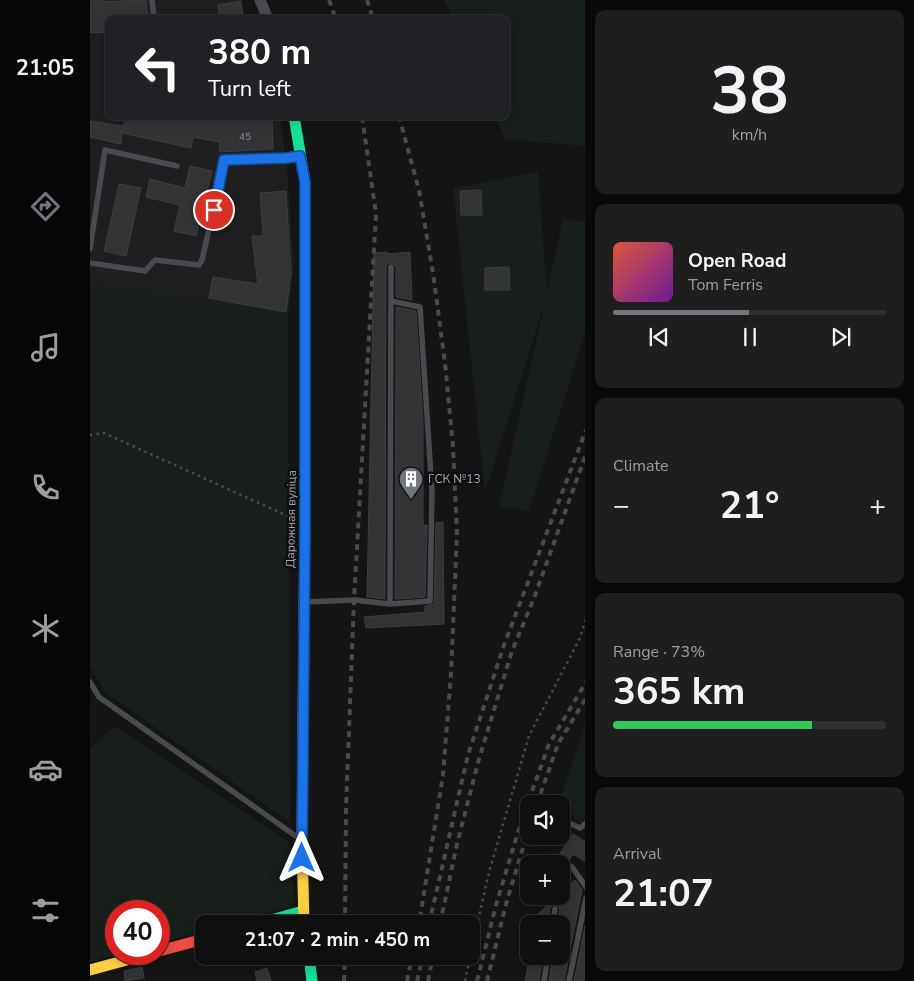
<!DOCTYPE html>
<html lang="en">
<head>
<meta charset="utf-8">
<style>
	body { margin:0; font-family:"Nunito Sans",sans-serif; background:#1e1e1e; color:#f1f3f6; height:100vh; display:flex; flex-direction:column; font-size:19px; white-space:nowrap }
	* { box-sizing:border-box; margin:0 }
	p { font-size:16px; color:#9c9d9f }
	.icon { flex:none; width:28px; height:28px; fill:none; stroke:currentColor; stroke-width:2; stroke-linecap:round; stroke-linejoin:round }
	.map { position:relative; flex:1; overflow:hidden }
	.details { display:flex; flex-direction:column; gap:10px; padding:10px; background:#090909; width:329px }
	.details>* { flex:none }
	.guide { position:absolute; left:15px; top:15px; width:405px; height:105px; border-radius:10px; box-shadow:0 2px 12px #0003,0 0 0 1px #303030; background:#202124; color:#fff; overflow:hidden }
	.fabs { position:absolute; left:430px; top:795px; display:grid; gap:10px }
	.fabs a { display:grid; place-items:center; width:50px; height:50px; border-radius:10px; background:#101010; box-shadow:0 2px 12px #0003,0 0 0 1px #303030; font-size:25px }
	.speed { position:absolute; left:15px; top:900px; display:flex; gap:10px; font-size:25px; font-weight:700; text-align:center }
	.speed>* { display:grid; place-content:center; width:65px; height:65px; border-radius:50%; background:#101010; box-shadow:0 2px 12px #0003,0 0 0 1px #303030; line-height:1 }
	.speed .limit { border:8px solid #d22; background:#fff; color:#111 }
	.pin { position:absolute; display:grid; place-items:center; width:42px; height:42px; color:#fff; margin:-21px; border:2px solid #fff; border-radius:50%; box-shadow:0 1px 5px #0007 }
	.me { position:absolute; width:55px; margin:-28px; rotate:0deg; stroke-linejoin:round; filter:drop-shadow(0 0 4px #0008) }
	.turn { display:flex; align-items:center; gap:18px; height:105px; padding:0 20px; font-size:22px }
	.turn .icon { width:65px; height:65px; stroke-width:2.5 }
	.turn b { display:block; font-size:35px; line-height:42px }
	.big { font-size:38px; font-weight:700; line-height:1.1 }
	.details .widget { flex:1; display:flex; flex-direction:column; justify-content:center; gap:8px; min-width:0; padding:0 18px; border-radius:10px; background:#1e1e1e }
	.details .dial { align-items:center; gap:0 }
	.dial b { font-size:65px; line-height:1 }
	.song { display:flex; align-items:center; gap:15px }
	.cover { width:60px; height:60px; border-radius:8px; background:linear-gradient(135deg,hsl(10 70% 55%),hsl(280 70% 35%)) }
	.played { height:5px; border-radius:2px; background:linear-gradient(90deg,#73757e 50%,#303030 50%) }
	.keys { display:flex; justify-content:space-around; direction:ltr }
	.heat { display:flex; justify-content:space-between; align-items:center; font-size:28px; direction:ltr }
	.charge { height:8px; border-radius:4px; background:linear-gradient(90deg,#34c759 73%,#303030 0) }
	.trip { position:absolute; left:105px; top:915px; width:285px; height:50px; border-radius:10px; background:#101010; box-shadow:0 2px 12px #0003,0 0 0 1px #303030; font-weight:700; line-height:50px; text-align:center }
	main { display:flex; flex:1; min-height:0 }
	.menu { display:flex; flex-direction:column; width:90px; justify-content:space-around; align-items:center; background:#060606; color:#9c9d9f }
	.menu .icon { width:35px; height:35px }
	.menu .selected { color:#73757e }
	.menu b { font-size:22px; color:#f1f3f6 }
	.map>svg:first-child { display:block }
</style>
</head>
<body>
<main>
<nav class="menu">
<b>21:05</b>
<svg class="icon selected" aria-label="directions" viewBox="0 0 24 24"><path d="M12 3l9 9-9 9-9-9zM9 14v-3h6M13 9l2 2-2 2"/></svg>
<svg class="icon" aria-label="music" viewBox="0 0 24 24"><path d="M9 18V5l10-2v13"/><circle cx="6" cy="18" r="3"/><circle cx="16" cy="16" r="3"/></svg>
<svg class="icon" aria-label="phone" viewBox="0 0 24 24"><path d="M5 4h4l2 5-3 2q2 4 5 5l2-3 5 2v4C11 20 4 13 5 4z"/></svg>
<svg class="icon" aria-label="climate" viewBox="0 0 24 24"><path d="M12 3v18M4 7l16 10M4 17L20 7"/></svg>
<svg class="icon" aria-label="car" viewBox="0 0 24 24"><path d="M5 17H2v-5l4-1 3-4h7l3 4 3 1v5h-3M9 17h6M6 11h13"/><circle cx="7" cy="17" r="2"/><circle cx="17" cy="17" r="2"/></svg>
<svg class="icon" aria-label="filters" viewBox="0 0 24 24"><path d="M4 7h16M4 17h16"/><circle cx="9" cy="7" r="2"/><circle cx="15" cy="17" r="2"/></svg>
</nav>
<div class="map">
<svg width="496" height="981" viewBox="0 0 496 981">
	<rect width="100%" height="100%" fill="#151515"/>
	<!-- built -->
	<path fill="#1f1f22" d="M0 0H150L154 19H19V116H190L197 168 204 266 198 315 0 288Z"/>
	<!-- green -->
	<path fill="#191f1a" d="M354 0H495V146L415 139 405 116H416V19H363Z
		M448 172 457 291 473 219 495 222V333L439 511 409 506 455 302 395 493 363 188Z
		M0 284 198 315 200 822 16 693 0 667Z
		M495 724V818L489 824 470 800Z
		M25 726 199 842 205 905 138 924H114V931L69 943V911H26V954H30L0 962V748Z"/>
	<!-- building -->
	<path fill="#323335" stroke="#3d3e41" d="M0 0H12V2L56 0 58 19H14L15 32 0 33Z
		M151 1 154 19H130L128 5Z
		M36 116H93L105 119V116H119L139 120 138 116H159V120L182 119 183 149 130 152 129 142 103 137 101 148 32 133 31 144 0 137V121L33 126 32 133Z
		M100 166 122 171 106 236 84 231 90 205 56 197 60 179 95 188Z
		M29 184 51 188 36 256 14 251Z
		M391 190 392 215H371L370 191Z
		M196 191 201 272 196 312 119 298 123 277 168 284 162 236H173L170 193Z
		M297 252V254L320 252 322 300 306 297V267L303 263H298L296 267 295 599 277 597 284 253Z
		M419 267 420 290H395V268Z
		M306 307 326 311 333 423V526L337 525 335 597 307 599H305Z
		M353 522 354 624 276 628 274 617 335 612V606L344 604 346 523Z
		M483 834 496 842V862L483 854 476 864H463Z
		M485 880 492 890 474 981H459L463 956H471L476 924H468L470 909 466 904 463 905 460 908 458 924H446L447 915 467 896H471V893Z
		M495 926 496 981H484Z
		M440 956H453L449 981H435Z
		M52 967 54 978 35 981 34 971Z
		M177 968 181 981H167L165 972Z"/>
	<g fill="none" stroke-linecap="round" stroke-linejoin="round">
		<!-- path -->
		<path stroke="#4b4b50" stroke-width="2.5" stroke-dasharray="2.5 4" stroke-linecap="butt" d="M0 435 14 433 202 518
			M381 952 399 872 439 736 489 640 496 619
			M375 981 380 956"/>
		<!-- lane -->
		<path stroke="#494a4e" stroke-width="5.5" d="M62 0 64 19
			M0 249 15 150 87 166
			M0 263 55 271 65 260 109 265 112 260 135 159 208 156
			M215 602 264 600 300 604 301 267
			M300 604 340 601 342 492 330 307 301 301
			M0 682 9 697 210 839
			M477 822 490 828 496 823
			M482 867 496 887
			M463 924 465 909
			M454 981 458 956
			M479 981 496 898"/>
		<!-- street -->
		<path stroke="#494a4e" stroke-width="11" d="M170 0 178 19"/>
		<!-- fast -->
		<path stroke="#16e098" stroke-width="11" d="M204 116 215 182V519
			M167 924 213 911
			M219 956 222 981"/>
		<!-- slow -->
		<path stroke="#ffcf43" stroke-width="11" d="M214 924 212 841 215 519
			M0 970 59 954"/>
		<!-- jam -->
		<path stroke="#f24e42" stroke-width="11" d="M69 951 114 939"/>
		<!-- rail -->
		<path stroke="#494a4d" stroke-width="4" stroke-dasharray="6 5" stroke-linecap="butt" d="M239 0 246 19
			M277 0 283 19
			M309 116 329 190 343 273 355 363 363 447 367 533 361 674 353 775 329 924
			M447 804 468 744 496 698
			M255 924 256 809 264 600 286 214 272 116
			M339 924 378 755 414 645 496 430
			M350 924 367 844 389 759 422 651 444 598 496 454
			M254 981 255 956
			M317 981 322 956
			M327 981 333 956
			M338 981 343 956
			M387 981 406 905 432 819 459 744 496 682
			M397 981 416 904 439 828"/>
	</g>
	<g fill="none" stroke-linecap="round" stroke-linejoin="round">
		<defs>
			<path id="route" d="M124 210 134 160 196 158 210 156 215 182V524L212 858"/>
		</defs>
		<!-- route casing -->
		<use href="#route" stroke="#114b97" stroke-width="12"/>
		<!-- route -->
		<use href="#route" stroke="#1a73e8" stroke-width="9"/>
	</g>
	<!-- icons -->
	<defs>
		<symbol id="building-pin" viewBox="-11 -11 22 30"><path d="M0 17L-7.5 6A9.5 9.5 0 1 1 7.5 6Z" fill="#73757e" stroke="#0f0f11"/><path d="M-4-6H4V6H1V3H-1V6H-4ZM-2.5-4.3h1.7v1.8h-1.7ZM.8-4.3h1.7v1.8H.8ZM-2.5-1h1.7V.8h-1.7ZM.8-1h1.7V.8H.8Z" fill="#fff"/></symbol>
	</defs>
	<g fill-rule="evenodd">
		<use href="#building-pin" x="307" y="465" width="28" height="38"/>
	</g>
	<g text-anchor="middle" stroke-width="5" stroke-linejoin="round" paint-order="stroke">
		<!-- number labels -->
		<g font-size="10" fill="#888b96">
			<text x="155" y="140">45</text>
		</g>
		<!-- poi labels -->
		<g font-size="12" fill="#a5a8b6" stroke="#0f0f11" text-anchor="start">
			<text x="338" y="483">ГСК №13</text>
		</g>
		<!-- street labels -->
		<g font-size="12" fill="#a5a8b6" stroke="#0f0f11">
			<text transform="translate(201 519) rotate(-89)" y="4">Дарожная вуліца</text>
		</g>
	</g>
</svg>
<div class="fabs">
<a><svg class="icon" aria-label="sound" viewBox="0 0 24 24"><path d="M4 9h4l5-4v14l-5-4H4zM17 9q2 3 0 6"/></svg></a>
<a>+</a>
<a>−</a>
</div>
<div class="speed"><div class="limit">40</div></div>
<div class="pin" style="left:124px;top:210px;background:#d93025"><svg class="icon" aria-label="arrive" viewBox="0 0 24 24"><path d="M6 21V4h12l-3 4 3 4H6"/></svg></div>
<svg class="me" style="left:212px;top:858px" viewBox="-20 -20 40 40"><path d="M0-17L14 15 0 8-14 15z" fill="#1a73e8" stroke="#fff" stroke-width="4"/></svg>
<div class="trip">21:07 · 2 min · 450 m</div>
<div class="guide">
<div class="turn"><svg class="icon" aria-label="left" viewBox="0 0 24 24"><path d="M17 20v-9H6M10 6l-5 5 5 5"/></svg><div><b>380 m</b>Turn left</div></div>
</div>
</div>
<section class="details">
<div class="widget dial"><b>38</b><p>km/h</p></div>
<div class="widget">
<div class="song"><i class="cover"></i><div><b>Open Road</b><p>Tom Ferris</p></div></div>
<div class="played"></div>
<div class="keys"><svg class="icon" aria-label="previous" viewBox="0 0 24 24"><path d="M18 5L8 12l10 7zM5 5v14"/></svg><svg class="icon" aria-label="pause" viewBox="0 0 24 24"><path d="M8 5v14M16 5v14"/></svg><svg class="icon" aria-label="next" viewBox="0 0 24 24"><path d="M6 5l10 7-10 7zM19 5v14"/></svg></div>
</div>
<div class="widget"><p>Climate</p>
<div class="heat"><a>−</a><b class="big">21°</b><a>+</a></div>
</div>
<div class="widget"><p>Range · 73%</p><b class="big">365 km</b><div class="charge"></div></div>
<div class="widget"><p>Arrival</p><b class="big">21:07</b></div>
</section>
</main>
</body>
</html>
